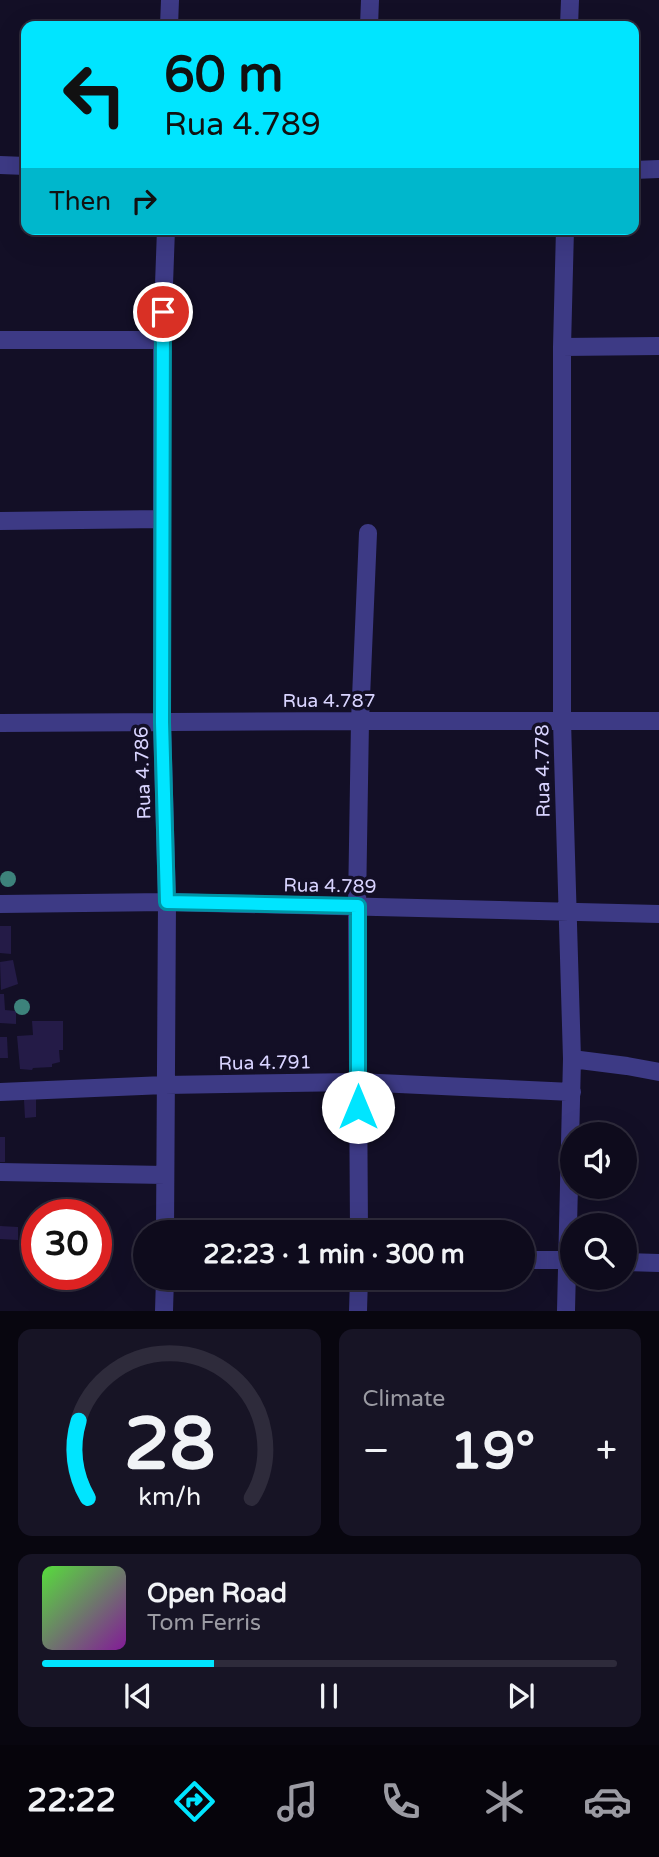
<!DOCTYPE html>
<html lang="en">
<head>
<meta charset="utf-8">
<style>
	body { margin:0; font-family:"Varela Round",sans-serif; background:#171425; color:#f1f3f6; height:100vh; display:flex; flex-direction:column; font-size:26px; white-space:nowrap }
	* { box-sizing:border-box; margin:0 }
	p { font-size:23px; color:#9b9ba3 }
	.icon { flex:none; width:38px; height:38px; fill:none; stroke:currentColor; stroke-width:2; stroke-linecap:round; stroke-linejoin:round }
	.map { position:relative; height:1311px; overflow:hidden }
	.panel { display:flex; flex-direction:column; gap:18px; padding:18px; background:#08060f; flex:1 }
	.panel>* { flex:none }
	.top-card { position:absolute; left:21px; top:21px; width:618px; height:214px; border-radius:14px; box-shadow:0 7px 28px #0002,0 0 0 2px #2e2b3b; background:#00e5ff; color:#111; overflow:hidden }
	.fabs { position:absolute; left:560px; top:1122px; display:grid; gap:14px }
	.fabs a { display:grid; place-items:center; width:77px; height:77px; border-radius:50%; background:#0e0b1c; box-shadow:0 7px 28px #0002,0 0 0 2px #2e2b3b; font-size:35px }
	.speed { position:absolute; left:21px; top:1199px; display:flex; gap:14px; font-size:35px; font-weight:700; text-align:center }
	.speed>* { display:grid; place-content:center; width:91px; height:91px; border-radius:50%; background:#0e0b1c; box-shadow:0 7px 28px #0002,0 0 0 2px #2e2b3b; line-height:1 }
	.speed .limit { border:10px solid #d22; background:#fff; color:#111 }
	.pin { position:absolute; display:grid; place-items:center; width:60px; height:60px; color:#fff; margin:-30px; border:4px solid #fff; border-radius:50%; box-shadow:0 2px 7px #0007 }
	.me { position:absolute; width:77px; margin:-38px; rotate:0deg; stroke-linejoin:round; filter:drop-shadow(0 0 5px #0008) }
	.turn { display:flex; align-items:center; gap:24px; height:147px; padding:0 28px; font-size:32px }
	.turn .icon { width:91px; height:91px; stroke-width:2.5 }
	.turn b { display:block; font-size:49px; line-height:60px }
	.then { display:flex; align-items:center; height:66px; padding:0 28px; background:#0003; gap:14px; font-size:26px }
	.big { font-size:52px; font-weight:700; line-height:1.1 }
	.panel .card { flex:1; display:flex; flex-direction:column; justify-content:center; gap:10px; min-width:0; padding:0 24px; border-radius:14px; background:#171425 }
	.panel .dial { align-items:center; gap:0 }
	.dial svg { height:182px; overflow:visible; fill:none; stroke:#2e2b3b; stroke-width:7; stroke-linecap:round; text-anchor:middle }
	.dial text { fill:#f1f3f6; stroke:none }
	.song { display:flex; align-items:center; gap:21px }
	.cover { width:84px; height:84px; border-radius:10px; background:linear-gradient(135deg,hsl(110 70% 55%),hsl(290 70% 35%)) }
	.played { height:7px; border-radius:4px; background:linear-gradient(90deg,#00e5ff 30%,#2e2b3b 30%) }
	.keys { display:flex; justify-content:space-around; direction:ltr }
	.heat { display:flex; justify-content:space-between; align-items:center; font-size:38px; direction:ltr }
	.panel .tiles { flex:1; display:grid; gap:18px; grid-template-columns:1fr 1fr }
	.card:last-child { grid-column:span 2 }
	.trip { position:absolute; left:133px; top:1220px; width:402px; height:70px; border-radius:35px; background:#0e0b1c; box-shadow:0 7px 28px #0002,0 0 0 2px #2e2b3b; font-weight:700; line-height:70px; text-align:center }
	.menu { display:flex; height:112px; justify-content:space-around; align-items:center; background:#06040b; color:#9b9ba3 }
	.menu .icon { width:49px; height:49px }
	.menu .on { color:#00e5ff }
	.menu b { font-size:32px; color:#f1f3f6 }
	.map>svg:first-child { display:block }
</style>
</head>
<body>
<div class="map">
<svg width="659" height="1311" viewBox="0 0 659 1311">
	<rect width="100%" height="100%" fill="#130f26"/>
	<!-- building -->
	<path fill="#241b47" d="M0 926H11V954L0 953Z
		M13 960 18 984 1 990 0 962Z
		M0 994H4L5 1010 16 1011V1024L0 1023Z
		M32 1021H63V1050H59L60 1062 52 1064V1067L33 1068 32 1070 20 1069 17 1036 33 1035Z
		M0 1037H7L8 1058H0Z
		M36 1099V1117L25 1118 24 1100Z
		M0 1137H5V1162H0Z
		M0 1226 18 1227V1240L0 1239Z"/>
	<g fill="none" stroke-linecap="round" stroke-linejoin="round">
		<!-- minor -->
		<path stroke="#3d3a85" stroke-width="18" d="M169 26 170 0
			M369 26 370 0
			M569 26 570 0
			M0 165 26 166
			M634 170 659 169
			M565 229 562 347V721L572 1059 566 1311
			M0 340H162
			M562 347 659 346
			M0 521 162 519
			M0 723 360 721H659
			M0 904 167 902 659 914
			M572 1059 627 1066 659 1072
			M0 1092 165 1085 357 1082 572 1092
			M0 1172 165 1175
			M165 1232 167 902 162 721V340L166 229
			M359 1232 357 906 360 721 368 533
			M523 1260H572
			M625 1262 659 1263
			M164 1311 165 1278
			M358 1311 359 1278"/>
	</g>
	<!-- trees -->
	<g fill="#3d827b">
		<circle cx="8" cy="879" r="8"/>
		<circle cx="22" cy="1007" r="8"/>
	</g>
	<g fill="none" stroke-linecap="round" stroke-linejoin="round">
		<defs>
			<path id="route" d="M163 312 162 722 167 902 358 906V1107"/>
		</defs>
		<!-- route casing -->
		<use href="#route" stroke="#0095a6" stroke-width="18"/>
		<!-- route -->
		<use href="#route" stroke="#00e5ff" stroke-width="12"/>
	</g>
	<g text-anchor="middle" stroke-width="7" stroke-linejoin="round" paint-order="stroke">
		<!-- street labels -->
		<g font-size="19" fill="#d9d4ff" stroke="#130f26">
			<text x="329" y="707">Rua 4.787</text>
			<text transform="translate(542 771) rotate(-91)" y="7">Rua 4.778</text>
			<text transform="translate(142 773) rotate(-92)" y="7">Rua 4.786</text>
			<text transform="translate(330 885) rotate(1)" y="7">Rua 4.789</text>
			<text transform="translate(265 1062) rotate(-1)" y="7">Rua 4.791</text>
		</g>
	</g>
</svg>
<div class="fabs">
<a><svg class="icon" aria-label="sound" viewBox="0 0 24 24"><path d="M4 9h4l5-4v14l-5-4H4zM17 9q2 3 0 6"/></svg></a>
<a><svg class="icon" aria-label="search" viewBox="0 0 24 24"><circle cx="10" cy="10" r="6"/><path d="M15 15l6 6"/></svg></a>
</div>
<div class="speed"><div class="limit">30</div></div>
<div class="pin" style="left:163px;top:312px;background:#d93025"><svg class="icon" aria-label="arrive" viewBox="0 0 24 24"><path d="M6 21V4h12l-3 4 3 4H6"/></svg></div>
<svg class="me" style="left:358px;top:1107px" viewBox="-20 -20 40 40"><circle r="19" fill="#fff"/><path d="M0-13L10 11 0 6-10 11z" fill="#00e5ff"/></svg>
<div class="trip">22:23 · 1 min · 300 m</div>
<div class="top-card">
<div class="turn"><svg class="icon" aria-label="left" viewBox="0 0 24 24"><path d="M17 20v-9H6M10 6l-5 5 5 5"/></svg><div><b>60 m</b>Rua 4.789</div></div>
<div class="then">Then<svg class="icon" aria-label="right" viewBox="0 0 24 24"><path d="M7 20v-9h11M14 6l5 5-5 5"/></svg></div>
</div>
</div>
<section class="panel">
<div class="tiles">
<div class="card dial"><svg viewBox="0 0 100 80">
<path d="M14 69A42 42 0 1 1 86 69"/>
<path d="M14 69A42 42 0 0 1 10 35" stroke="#00e5ff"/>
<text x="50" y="56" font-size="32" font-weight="700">28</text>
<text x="50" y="72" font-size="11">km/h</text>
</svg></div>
<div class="card"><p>Climate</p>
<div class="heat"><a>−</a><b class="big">19°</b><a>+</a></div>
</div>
<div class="card">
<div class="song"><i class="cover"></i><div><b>Open Road</b><p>Tom Ferris</p></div></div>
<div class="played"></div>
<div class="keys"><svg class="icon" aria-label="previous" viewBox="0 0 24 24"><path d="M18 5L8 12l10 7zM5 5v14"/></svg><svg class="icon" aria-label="pause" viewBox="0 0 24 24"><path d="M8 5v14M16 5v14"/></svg><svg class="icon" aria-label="next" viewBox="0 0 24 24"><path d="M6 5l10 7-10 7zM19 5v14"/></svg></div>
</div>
</div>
</section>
<nav class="menu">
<b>22:22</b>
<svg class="icon on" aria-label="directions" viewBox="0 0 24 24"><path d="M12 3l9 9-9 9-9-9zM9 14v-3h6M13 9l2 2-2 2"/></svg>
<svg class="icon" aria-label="music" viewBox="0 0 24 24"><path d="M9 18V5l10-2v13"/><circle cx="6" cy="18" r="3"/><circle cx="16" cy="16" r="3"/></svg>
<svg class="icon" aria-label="phone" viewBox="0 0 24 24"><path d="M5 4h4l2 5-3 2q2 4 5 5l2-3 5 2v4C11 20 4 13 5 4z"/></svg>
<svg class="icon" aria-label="climate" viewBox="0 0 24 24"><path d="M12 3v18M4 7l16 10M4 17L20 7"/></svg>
<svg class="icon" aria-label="car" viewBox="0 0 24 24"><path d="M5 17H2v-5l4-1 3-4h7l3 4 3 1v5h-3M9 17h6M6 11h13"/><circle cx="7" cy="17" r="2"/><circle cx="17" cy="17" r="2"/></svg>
</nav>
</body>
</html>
